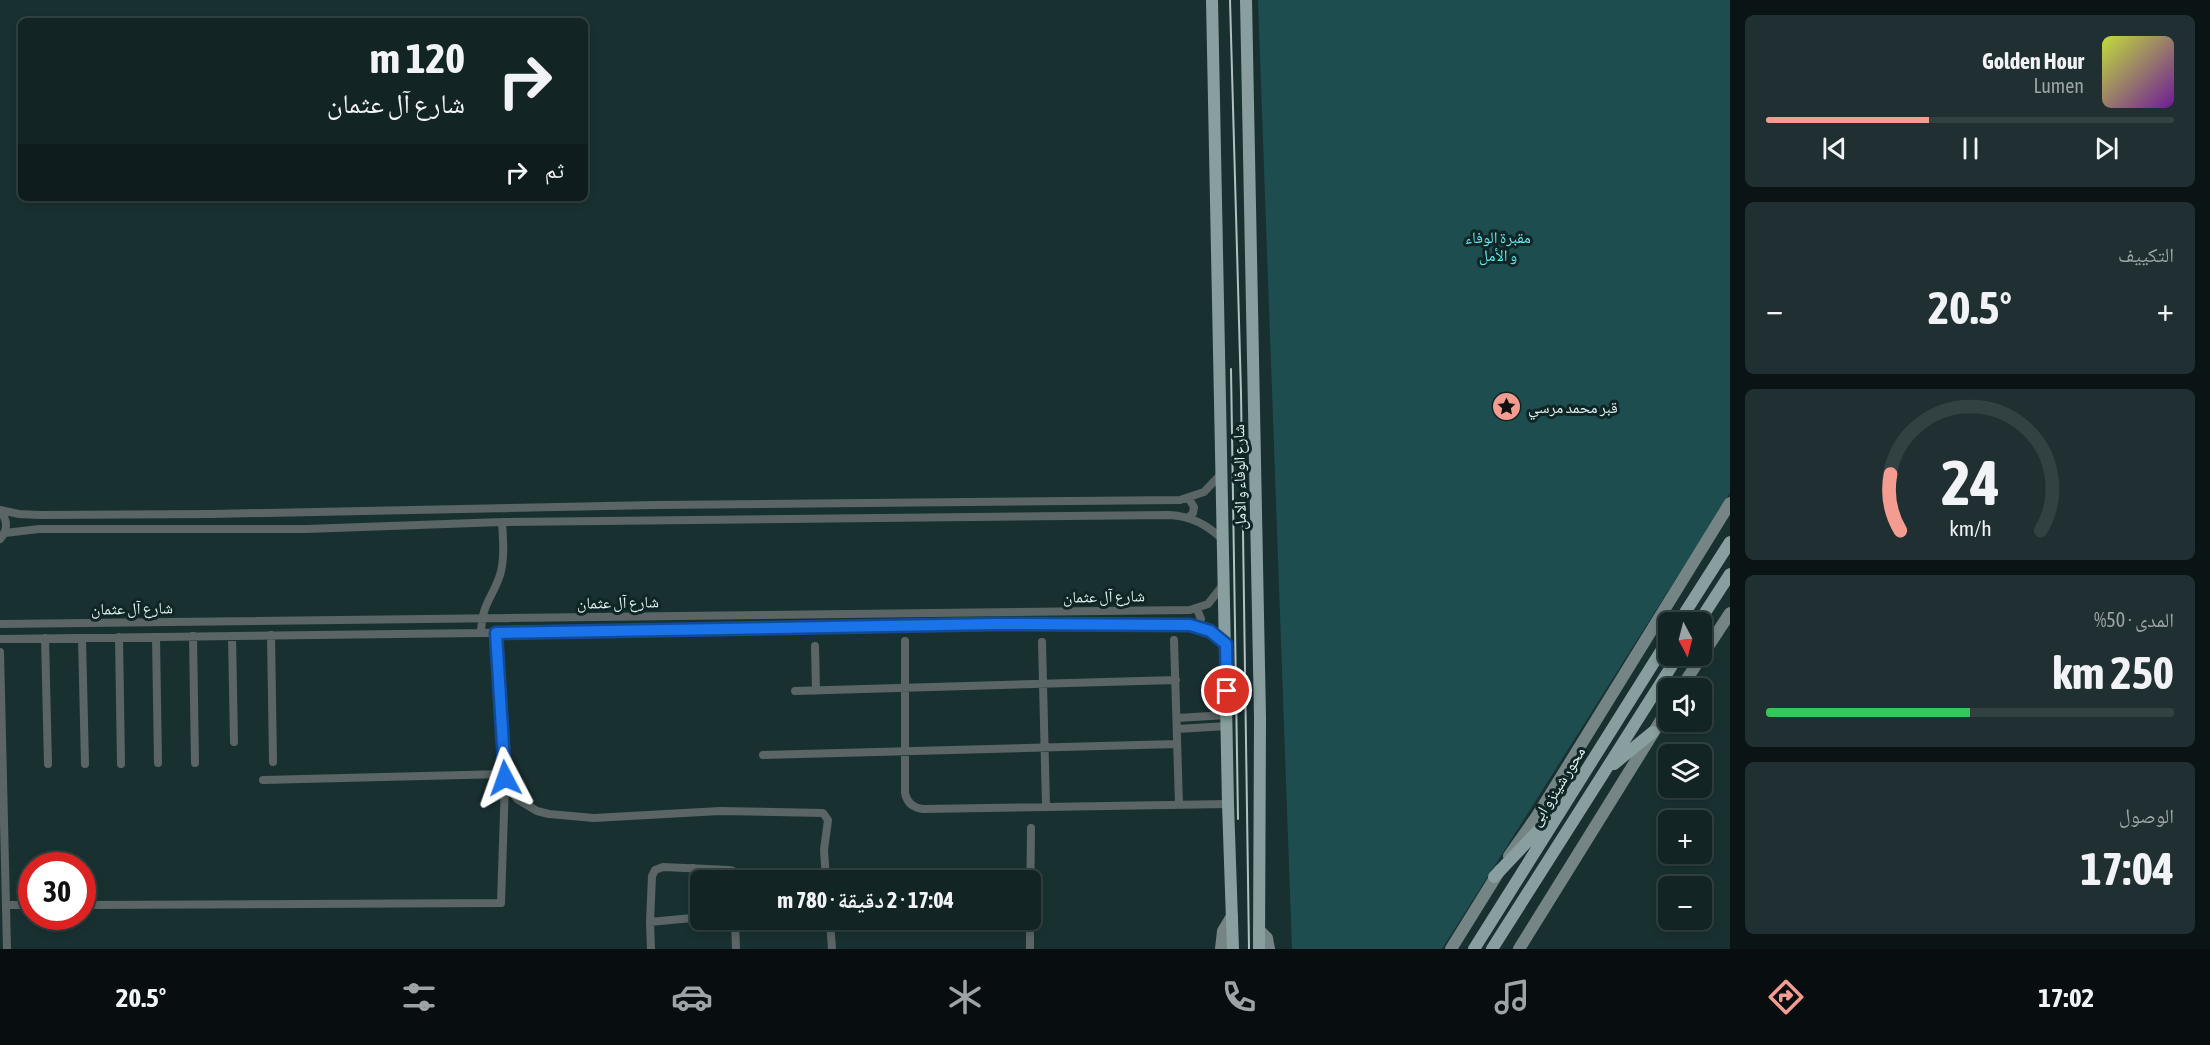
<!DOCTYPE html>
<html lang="ar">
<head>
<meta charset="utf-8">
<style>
	body { margin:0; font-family:"Asap Condensed","Noto Naskh Arabic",sans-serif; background:#203032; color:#f1f3f6; direction:rtl; height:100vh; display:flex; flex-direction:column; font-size:22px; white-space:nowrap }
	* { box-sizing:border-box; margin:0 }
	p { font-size:20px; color:#9da4a7 }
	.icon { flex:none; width:33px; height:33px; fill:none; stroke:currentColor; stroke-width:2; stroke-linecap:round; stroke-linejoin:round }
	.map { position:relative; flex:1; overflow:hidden; direction:ltr }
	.details { display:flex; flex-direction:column; gap:15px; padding:15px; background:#0a1414; width:480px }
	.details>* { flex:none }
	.top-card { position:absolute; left:18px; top:18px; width:570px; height:183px; border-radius:9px; box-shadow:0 3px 9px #0003,0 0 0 2px #324142; direction:rtl; background:#132425; color:#f1f3f6; overflow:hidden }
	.needle { width:39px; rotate:173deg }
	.buttons { position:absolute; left:1658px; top:612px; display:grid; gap:12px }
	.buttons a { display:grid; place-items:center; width:54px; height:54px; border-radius:9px; background:#132425; box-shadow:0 3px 9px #0003,0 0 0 2px #324142; font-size:30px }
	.speed { position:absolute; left:18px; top:852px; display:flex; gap:12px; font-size:30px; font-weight:700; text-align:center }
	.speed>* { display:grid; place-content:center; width:78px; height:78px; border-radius:50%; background:#132425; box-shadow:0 3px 9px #0003,0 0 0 2px #324142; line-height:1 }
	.speed .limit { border:9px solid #d22; background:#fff; color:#111 }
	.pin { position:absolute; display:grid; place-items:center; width:51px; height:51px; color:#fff; margin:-26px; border:3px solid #fff; border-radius:50%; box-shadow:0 2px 6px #0007 }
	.me { position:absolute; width:66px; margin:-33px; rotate:356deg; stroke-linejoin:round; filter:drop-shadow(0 0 4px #0008) }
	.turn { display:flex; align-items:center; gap:21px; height:126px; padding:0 24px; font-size:27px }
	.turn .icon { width:78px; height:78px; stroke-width:2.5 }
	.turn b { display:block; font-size:42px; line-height:51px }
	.then { display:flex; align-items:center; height:57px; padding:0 24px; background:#0003; gap:12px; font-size:22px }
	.big { font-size:45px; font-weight:700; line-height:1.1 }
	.details .widget { flex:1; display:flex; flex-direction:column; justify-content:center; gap:9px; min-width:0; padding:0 21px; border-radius:9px; background:#203032 }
	.details .dial { align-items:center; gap:0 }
	.dial svg { height:156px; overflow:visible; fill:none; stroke:#324142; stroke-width:7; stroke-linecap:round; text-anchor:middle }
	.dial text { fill:#f1f3f6; stroke:none }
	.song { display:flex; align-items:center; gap:18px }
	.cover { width:72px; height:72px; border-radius:9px; background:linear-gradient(135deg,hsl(70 70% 55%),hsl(280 70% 35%)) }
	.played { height:6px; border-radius:3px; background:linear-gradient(90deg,#f59c91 40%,#324142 40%) }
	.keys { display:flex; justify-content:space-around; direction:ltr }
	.heat { display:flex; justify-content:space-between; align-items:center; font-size:33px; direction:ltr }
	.charge { height:9px; border-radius:4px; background:linear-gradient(90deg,#34c759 50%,#324142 0) }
	.trip { position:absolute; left:690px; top:870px; width:351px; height:60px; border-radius:9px; background:#132425; box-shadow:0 3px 9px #0003,0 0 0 2px #324142; font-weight:700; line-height:60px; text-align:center; direction:rtl }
	.menu { display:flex; height:96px; justify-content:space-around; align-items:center; background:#080e0f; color:#9da4a7 }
	.menu .icon { width:42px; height:42px }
	.menu .on { color:#f59c91 }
	.menu b { font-size:27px; color:#f1f3f6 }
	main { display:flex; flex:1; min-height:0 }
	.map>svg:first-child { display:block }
</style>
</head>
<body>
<main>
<section class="details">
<div class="widget">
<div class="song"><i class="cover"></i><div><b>Golden Hour</b><p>Lumen</p></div></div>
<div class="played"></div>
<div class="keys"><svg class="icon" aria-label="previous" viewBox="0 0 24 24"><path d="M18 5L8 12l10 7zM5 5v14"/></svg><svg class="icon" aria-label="pause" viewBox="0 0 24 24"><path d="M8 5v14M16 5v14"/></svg><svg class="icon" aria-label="next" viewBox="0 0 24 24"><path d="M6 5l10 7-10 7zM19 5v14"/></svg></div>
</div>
<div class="widget"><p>التكييف</p>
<div class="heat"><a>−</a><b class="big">20.5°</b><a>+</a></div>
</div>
<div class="widget dial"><svg viewBox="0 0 100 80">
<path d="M14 69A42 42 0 1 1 86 69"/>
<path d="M14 69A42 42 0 0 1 9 40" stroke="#f59c91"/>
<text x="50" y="56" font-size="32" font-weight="700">24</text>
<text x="50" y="72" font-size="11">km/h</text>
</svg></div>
<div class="widget"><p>المدى · 50%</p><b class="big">250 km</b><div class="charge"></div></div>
<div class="widget"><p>الوصول</p><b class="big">17:04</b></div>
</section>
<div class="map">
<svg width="1730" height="949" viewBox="0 0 1730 949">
	<rect width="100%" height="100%" fill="#193031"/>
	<!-- green -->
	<path fill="#1e4d4f" d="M1258 0H1730V493L1442 949H1292Z"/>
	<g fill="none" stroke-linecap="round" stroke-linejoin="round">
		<!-- street -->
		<path stroke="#5b6565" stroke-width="8" d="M0 510 19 514 40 515 211 514 656 505 1180 500 1204 492 1222 473
			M0 511C8 520 8 530 0 539
			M1188 518 1193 513 1194 507 1189 499
			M5 533 39 529H306L502 522 1170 515C1192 516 1208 525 1223 540
			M1197 609 1201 619 1197 626
			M0 624 1190 610 1208 604 1223 585
			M481 633C482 603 492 599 500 575 505 558 503 539 502 522
			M497 633 504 774 510 789 517 799 537 811 549 814 594 818 720 811 823 813 828 820 824 850 826 880
			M271 635 273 762
			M193 636 195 763
			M232 636 234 742
			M119 637 121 764
			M156 637 158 763
			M45 638 48 764
			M82 638 85 764
			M0 639 481 633 995 624 1190 625 1210 631 1226 644
			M1174 640 1179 804
			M905 641V793C907 803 913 808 923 809L1228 804
			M1042 642 1046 806
			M815 646 816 691
			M0 652 7 949
			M795 691 1176 680
			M1177 718 1227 715
			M1177 729 1227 726
			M763 755 1177 744
			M263 780 504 774
			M6 905H32
			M82 905 501 903 505 782
			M1030 916 1031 828
			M735 920 736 949
			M830 920 832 949
			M650 922 692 918 693 868
			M651 949 650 922 652 876 655 870 663 867 729 870 733 871 735 880
			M1030 949V920"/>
		<!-- secondary -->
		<path stroke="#758586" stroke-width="12" d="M1681 688 1730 613
			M1509 856 1537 816 1730 503
			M1259 930 1267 938 1269 949
			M1221 949 1223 931 1232 916
			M1451 949 1500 870
			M1519 949 1668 709"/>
		<!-- primary -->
		<path stroke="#889e9f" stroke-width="12" d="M1212 0 1228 804 1233 949
			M1246 0 1260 717 1259 949
			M1679 622 1730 542
			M1699 622 1730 574
			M1614 764 1653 732
			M1494 877 1548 820
			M1474 949 1668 640
			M1492 949 1678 656"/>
		<!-- rail -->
		<path stroke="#b1c1c2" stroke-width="2" d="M1230 0 1241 393 1249 949
			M1231 369 1238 819"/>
	</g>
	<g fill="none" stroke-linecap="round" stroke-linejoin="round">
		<defs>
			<path id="route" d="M505 778 496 633 995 624 1190 625 1210 631 1226 644 1227 691"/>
		</defs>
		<!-- route casing -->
		<use href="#route" stroke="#114b97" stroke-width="15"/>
		<!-- route -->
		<use href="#route" stroke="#1a73e8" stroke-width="10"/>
	</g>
	<!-- icons -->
	<defs>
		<symbol id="sight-disc" viewBox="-11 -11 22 22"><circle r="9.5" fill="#f59c91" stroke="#0f2627"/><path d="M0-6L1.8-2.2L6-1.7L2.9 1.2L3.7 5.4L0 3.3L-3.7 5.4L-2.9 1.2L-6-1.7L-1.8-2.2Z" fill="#111"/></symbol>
	</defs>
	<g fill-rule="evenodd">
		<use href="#sight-disc" x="1490" y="390" width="33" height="33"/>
	</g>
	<g text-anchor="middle" stroke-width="6" stroke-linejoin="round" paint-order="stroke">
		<!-- park labels -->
		<g font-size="16" fill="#5febf1" stroke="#0f2627">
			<text x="1498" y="243">مقبرة الوفاء<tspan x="1498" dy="18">و الأمل</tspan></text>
		</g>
		<!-- poi labels -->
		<g font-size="16" fill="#e1eeef" stroke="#0f2627" text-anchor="start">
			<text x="1528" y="413">قبر محمد مرسي</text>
		</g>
		<!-- street labels -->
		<g font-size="16" fill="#e1eeef" stroke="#0f2627">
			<text transform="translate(1239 477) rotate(-91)" y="6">شارع الوفاء و الامل</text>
			<text transform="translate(1104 596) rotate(-1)" y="6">شارع آل عثمان</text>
			<text transform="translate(618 602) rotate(-1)" y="6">شارع آل عثمان</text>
			<text transform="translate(132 608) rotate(-1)" y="6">شارع آل عثمان</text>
			<text transform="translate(1557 786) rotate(-58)" y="6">محور شينزو ابى</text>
		</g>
	</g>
</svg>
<div class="buttons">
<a><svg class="needle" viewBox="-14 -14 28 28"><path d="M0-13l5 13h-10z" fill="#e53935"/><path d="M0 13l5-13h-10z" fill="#9da4a7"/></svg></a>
<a><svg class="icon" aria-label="sound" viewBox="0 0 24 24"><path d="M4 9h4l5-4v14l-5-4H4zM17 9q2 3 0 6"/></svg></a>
<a><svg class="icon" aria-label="layers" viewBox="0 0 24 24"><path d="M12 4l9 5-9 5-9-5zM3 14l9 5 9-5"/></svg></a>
<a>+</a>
<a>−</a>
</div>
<div class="speed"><div class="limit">30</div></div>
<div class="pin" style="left:1227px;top:691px;background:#d93025"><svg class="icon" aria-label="arrive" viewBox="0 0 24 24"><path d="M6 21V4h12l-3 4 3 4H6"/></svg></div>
<svg class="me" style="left:505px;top:778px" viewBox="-20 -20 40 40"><path d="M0-17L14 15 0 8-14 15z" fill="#1a73e8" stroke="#fff" stroke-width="4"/></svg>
<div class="trip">17:04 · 2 دقيقة · 780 m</div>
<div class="top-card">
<div class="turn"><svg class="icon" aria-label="right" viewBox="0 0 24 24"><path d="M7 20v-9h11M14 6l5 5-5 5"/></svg><div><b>120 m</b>شارع آل عثمان</div></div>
<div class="then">ثم<svg class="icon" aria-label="right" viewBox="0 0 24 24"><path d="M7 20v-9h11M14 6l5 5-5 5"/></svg></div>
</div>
</div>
</main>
<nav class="menu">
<b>17:02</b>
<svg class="icon on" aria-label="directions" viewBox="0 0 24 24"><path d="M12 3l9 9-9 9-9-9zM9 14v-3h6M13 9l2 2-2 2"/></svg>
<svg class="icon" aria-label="music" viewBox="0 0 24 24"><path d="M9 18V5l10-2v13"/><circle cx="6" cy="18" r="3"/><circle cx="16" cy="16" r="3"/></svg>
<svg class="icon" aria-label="phone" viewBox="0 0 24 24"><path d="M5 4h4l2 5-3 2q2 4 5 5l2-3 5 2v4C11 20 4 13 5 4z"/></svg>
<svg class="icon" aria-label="climate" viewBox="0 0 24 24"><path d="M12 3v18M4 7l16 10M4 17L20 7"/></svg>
<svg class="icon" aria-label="car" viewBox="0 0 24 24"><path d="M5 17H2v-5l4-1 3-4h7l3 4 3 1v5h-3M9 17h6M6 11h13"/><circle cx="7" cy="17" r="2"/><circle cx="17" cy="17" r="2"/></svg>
<svg class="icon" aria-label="filters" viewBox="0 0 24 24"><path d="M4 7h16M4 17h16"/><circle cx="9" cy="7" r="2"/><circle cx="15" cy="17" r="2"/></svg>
<b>20.5°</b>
</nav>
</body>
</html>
